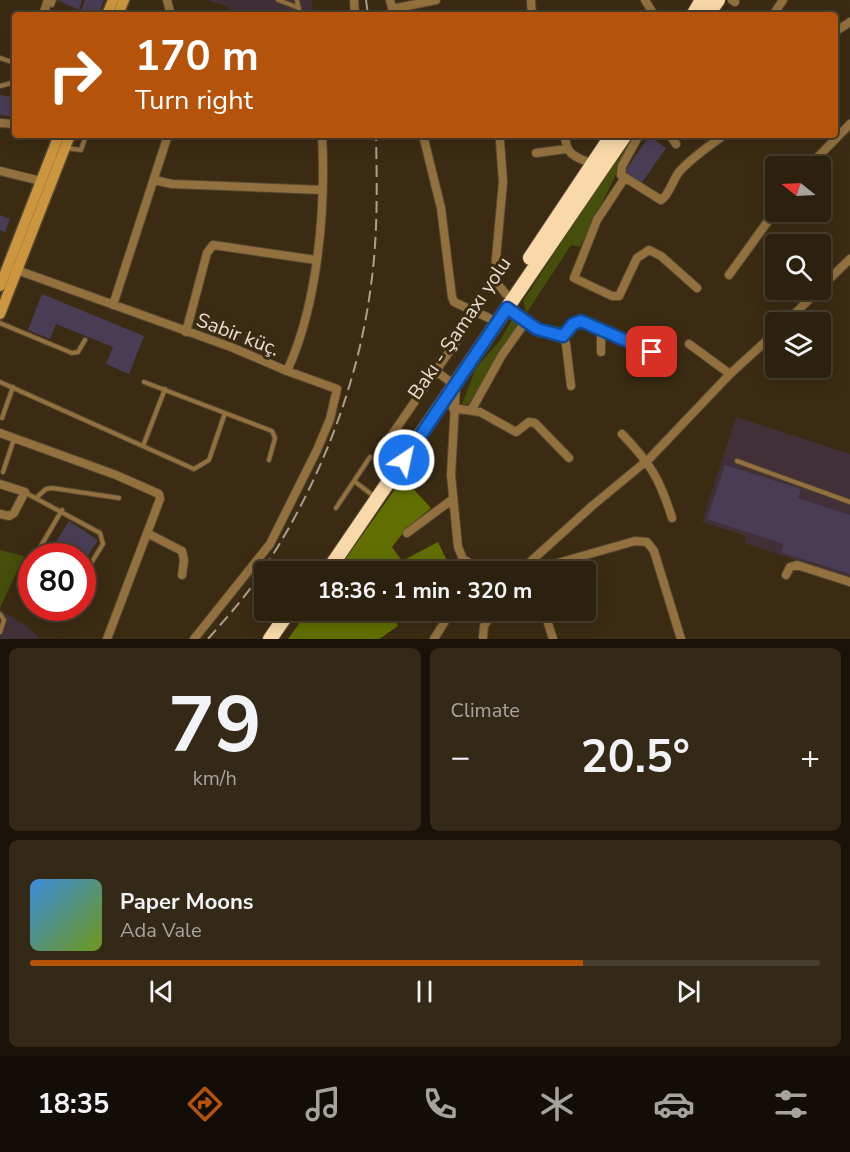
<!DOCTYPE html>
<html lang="en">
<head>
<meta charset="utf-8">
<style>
	body { margin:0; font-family:"Nunito Sans",sans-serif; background:#342817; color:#f1f3f6; height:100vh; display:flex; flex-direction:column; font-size:22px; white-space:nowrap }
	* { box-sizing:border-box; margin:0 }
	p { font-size:20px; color:#a6a39e }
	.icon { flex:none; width:33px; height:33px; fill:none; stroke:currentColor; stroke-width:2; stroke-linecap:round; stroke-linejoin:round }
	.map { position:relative; height:639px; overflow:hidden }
	.side { display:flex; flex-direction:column; gap:9px; padding:9px; background:#181208; flex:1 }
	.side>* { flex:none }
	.top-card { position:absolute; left:12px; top:12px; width:826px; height:126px; border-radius:6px; box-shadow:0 3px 15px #0003,0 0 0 2px #483e2e; background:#b45309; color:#fff; overflow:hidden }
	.needle { width:39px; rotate:288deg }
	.controls { position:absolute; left:765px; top:156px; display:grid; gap:12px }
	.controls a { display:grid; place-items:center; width:66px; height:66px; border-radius:6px; background:#2c200e; box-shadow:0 3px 15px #0003,0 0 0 2px #483e2e; font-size:30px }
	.speed { position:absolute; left:18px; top:543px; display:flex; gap:12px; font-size:30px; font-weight:700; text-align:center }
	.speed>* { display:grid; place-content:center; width:78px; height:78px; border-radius:50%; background:#2c200e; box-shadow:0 3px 15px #0003,0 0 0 2px #483e2e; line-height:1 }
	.speed .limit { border:9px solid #d22; background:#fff; color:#111 }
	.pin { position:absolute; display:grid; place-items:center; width:51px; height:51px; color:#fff; margin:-26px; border-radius:12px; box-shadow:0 3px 9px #0006 }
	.me { position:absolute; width:66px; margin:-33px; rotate:34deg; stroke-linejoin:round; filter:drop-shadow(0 0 4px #0008) }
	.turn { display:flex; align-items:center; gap:21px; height:126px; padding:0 24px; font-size:27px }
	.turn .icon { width:78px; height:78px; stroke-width:2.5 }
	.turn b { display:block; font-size:42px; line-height:51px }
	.big { font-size:45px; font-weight:700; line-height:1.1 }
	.side .tile { flex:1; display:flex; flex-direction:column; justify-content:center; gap:9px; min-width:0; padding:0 21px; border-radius:9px; background:#342817 }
	.side .dial { align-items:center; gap:0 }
	.dial b { font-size:78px; line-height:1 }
	.song { display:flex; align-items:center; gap:18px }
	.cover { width:72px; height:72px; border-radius:9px; background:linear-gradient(135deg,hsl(210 70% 55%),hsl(80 70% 35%)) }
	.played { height:6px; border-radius:3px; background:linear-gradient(90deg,#b45309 70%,#483e2e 70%) }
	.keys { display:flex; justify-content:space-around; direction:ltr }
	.heat { display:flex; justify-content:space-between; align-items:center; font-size:33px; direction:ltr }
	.side .tiles { flex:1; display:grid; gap:9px; grid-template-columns:1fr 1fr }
	.tile:last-child { grid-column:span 2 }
	.trip { position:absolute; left:254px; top:561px; width:342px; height:60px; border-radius:6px; background:#2c200e; box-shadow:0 3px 15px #0003,0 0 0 2px #483e2e; font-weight:700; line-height:60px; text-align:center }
	.tabs { display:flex; height:96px; justify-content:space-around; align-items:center; background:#120d06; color:#a6a39e }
	.tabs .icon { width:42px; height:42px }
	.tabs .active { color:#b45309 }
	.tabs b { font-size:27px; color:#f1f3f6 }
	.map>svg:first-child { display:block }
</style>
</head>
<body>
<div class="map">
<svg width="850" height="639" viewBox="0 0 850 639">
	<rect width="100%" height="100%" fill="#3b2b13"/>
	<!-- industrial -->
	<path fill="#423039" d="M206 0H311L315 15H232L229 7Z
		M736 417 850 454V577L744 543 746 536 702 522Z
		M0 610 30 628 40 639H0Z"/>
	<!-- green -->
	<path fill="#454e0a" d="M628 141 631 144 580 247 571 245 526 314 523 301Z
		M512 319 519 322 472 405 462 404 476 368 501 339Z
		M0 550 24 556 0 608Z"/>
	<!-- forest -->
	<path fill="#616f01" d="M403 478 431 508 406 529 392 547 402 561 438 542 452 571 336 572Z
		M308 611H390L398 626 379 639H288Z"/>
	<!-- building -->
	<path fill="#493d55" d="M57 0H82L79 10Z
		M85 0H104L98 15 80 13Z
		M0 95 15 97V117L0 115Z
		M649 136 666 148 641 184 624 173Z
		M0 215 10 219 5 232 0 230Z
		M42 294 144 336 129 374 106 364 113 347 56 324 50 339 28 330Z
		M725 465 801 489 798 498 850 515V574L781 552 784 544 707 519Z
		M69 521 98 540 82 565V556H47Z"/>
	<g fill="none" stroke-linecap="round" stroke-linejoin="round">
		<defs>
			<path id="lane" d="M278 0 299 8
				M297 0 300 15
				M52 5 54 0
				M0 58 15 63
				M0 86 15 82
				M66 148 81 150 86 135
				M0 323 72 353 78 352 85 340
				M0 382 194 469 209 460 225 413
				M144 382 272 431 275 438 269 460
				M2 418 13 387
				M143 446 165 389
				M737 461 850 502
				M3 472 14 439
				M354 481 371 494
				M26 493 100 533 103 544 82 578
				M37 497 46 489 52 488 119 498
				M336 508 370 457
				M35 556 62 510
				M32 562 19 585 22 594 32 601
				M42 608 54 613 63 608
				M0 614 4 620 0 632"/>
			<path id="street" d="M167 0 171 15
				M354 0 355 15
				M390 0 394 15
				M531 0 532 15
				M645 0 654 15
				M732 0 735 2
				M392 9 436 0
				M43 15 48 0
				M773 15 783 0
				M836 31 850 22
				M0 123 15 124
				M423 135 441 208 452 297 454 302 489 318
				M565 135C566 156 575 156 592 164
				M639 135 622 166 621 175 661 200C670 194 672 181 679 172 692 157 708 147 724 135
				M670 135 676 144
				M500 141 503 182 494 280 506 294
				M536 153 566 149
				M809 166 850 124
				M0 171 41 181
				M624 179 597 220 574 278 612 296H619L637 258 649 250 661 256 697 288
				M154 180 172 184 322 190
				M14 269 231 347 287 371C318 304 326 208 322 135
				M729 275 776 210
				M820 288 850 259
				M113 305 168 135
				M507 308C524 320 542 336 563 336L566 344 571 386
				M786 322 819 290
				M186 332 207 253 213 245 316 260
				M563 336 573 324 581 321 652 352
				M689 344 730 374
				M601 352V329
				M437 372 456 386 451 475 458 547 463 559 484 572
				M453 408 480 412 516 432 529 422 535 423 569 458
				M472 409 502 355 526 321
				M0 433 116 475 159 494 160 499 107 639
				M622 434C650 463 660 479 672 518
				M380 452 460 336
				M0 484 25 492 14 513 9 516 0 514
				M147 533 182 551 184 560 182 575
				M407 533 453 499
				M519 572 592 506 650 458 730 374 776 332
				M526 572 635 541 647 542 654 551 681 639
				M786 575 790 567 797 565 850 582
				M544 610 553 639
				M483 637 484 626 494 610
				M194 639 270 544 317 450 330 419 337 389 287 371
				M434 639 452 610"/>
			<path id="secondary" d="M107 15 113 0
				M118 15 124 0
				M0 286 59 135
				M0 314 70 135"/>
			<path id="highway" d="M693 15 702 0
				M707 15 718 0
				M530 258 612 135
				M327 572 625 135
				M270 639 290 610"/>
		</defs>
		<!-- lane casing -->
		<use href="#lane" stroke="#574831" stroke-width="6"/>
		<!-- street casing -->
		<use href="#street" stroke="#574831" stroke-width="10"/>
		<!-- secondary casing -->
		<use href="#secondary" stroke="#574831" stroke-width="13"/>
		<!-- highway casing -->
		<use href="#highway" stroke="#574831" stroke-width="16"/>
		<!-- lane -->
		<use href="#lane" stroke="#92713e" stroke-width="4"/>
		<!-- street -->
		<use href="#street" stroke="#92713e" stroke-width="8"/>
		<!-- secondary -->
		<use href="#secondary" stroke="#cb963e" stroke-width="10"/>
		<!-- highway -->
		<use href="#highway" stroke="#f9d9a9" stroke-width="14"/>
		<!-- rail -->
		<path stroke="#ab9f8e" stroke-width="2" stroke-dasharray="12 6" stroke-linecap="butt" d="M366 0 368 15
			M208 639C225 619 243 600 257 579 316 493 358 388 371 285 378 235 377 185 376 135"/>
	</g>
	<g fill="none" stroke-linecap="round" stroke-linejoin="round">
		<defs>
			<path id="route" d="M404 460 507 308 537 329 563 336 573 324 581 321 652 352"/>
		</defs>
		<!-- route casing -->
		<use href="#route" stroke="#114b97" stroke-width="15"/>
		<!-- route -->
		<use href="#route" stroke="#1a73e8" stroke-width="10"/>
	</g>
	<g text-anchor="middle" stroke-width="6" stroke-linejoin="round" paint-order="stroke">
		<!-- street labels -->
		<g font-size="20" fill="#e8ded0" stroke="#3b2b13">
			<text transform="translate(459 328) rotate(-56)" y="7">Bakı - Şamaxı yolu</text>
			<text transform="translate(238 334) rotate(21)" y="7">Sabir küç.</text>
		</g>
	</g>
</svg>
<div class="controls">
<a><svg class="needle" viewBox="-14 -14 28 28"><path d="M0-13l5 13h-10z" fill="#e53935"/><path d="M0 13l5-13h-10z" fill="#a6a39e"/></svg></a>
<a><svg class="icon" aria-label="search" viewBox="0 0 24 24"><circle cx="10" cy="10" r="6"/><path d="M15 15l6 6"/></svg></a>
<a><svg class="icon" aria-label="layers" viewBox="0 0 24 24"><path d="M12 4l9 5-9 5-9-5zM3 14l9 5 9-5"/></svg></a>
</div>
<div class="speed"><div class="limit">80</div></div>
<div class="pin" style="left:652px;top:352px;background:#d93025"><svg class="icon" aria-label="arrive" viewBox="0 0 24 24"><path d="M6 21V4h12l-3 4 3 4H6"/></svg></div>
<svg class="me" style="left:404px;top:460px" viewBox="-20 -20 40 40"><circle r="17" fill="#1a73e8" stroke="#fff" stroke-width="3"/><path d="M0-11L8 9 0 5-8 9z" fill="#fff"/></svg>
<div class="trip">18:36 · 1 min · 320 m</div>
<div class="top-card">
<div class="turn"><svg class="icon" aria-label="right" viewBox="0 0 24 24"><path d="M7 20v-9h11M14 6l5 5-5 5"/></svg><div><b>170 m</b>Turn right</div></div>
</div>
</div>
<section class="side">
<div class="tiles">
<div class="tile dial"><b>79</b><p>km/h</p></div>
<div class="tile"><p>Climate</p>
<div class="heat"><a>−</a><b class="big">20.5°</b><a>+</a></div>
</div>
<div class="tile">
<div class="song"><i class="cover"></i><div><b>Paper Moons</b><p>Ada Vale</p></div></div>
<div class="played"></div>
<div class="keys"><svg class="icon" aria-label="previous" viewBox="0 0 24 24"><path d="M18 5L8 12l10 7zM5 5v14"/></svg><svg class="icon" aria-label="pause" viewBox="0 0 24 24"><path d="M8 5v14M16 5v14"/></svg><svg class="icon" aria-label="next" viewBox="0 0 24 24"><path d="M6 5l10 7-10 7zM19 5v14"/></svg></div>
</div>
</div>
</section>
<nav class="tabs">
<b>18:35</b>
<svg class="icon active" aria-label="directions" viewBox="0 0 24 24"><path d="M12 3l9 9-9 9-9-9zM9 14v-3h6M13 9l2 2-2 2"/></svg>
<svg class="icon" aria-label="music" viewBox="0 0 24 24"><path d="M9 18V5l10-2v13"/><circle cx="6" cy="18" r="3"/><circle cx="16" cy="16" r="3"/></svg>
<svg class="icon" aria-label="phone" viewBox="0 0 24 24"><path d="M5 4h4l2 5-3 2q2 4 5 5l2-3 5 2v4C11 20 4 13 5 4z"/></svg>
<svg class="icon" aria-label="climate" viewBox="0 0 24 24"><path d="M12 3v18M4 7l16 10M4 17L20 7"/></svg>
<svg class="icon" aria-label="car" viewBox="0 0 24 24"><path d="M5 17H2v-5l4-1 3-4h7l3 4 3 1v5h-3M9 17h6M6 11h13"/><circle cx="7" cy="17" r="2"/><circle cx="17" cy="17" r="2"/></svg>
<svg class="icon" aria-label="filters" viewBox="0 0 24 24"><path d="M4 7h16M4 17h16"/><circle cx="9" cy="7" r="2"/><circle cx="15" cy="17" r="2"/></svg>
</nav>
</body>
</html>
